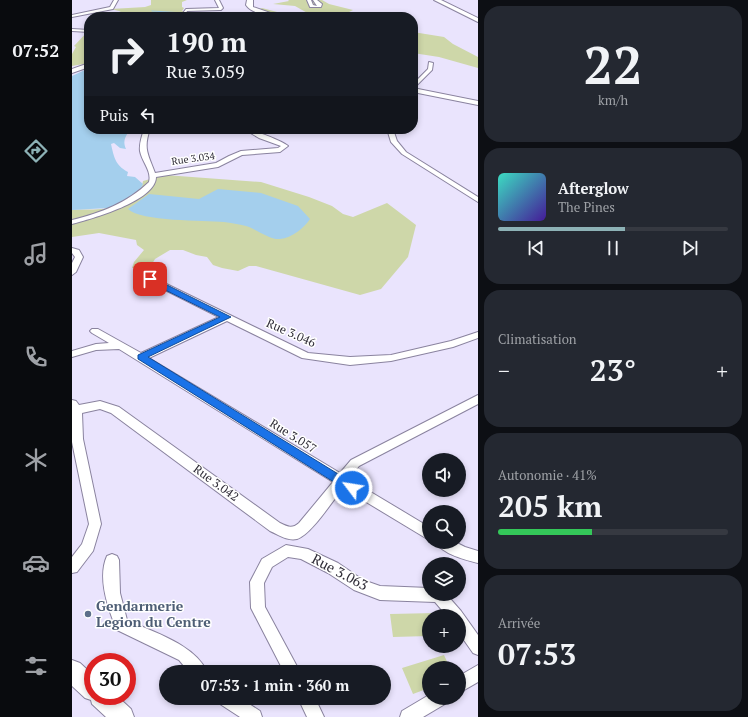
<!DOCTYPE html>
<html lang="fr">
<head>
<meta charset="utf-8">
<style>
	body { margin:0; font-family:"PT Serif",serif; background:#242831; color:#f1f3f6; height:100vh; display:flex; flex-direction:column; font-size:15px; white-space:nowrap }
	* { box-sizing:border-box; margin:0 }
	p { font-size:13px; color:#9ea1a6 }
	.icon { flex:none; width:22px; height:22px; fill:none; stroke:currentColor; stroke-width:2; stroke-linecap:round; stroke-linejoin:round }
	.map { position:relative; flex:1; overflow:hidden }
	.side { display:flex; flex-direction:column; gap:6px; padding:6px; background:#0d0f14; width:270px }
	.side>* { flex:none }
	.guide { position:absolute; left:12px; top:12px; width:334px; height:122px; border-radius:16px; box-shadow:0 2px 6px #0003; background:#171b24; color:#f1f3f6; overflow:hidden }
	.tools { position:absolute; left:350px; top:453px; display:grid; gap:8px }
	.tools a { display:grid; place-items:center; width:44px; height:44px; border-radius:50%; background:#171b24; box-shadow:0 2px 6px #0003; font-size:20px }
	.speed { position:absolute; left:12px; top:653px; display:flex; gap:8px; font-size:20px; font-weight:700; text-align:center }
	.speed>* { display:grid; place-content:center; width:52px; height:52px; border-radius:50%; background:#171b24; box-shadow:0 2px 6px #0003; line-height:1 }
	.speed .limit { border:6px solid #d22; background:#fff; color:#111 }
	.pin { position:absolute; display:grid; place-items:center; width:34px; height:34px; color:#fff; margin:-17px; border-radius:8px; box-shadow:0 2px 6px #0006 }
	.me { position:absolute; width:44px; margin:-22px; rotate:301deg; stroke-linejoin:round; filter:drop-shadow(0 0 3px #0008) }
	.turn { display:flex; align-items:center; gap:14px; height:84px; padding:0 16px; font-size:18px }
	.turn .icon { width:52px; height:52px; stroke-width:2.5 }
	.turn b { display:block; font-size:28px; line-height:34px }
	.then { display:flex; align-items:center; height:38px; padding:0 16px; background:#0003; gap:8px; font-size:15px }
	.big { font-size:30px; font-weight:600; line-height:1.1 }
	.side .tile { flex:1; display:flex; flex-direction:column; justify-content:center; gap:6px; min-width:0; padding:0 14px; border-radius:16px; background:#242831 }
	.side .dial { align-items:center; gap:0 }
	.dial b { font-size:52px; line-height:1 }
	.song { display:flex; align-items:center; gap:12px }
	.cover { width:48px; height:48px; border-radius:6px; background:linear-gradient(135deg,hsl(170 70% 55%),hsl(260 70% 35%)) }
	.played { height:4px; border-radius:2px; background:linear-gradient(90deg,#8db2b6 55%,#363941 55%) }
	.keys { display:flex; justify-content:space-around; direction:ltr }
	.heat { display:flex; justify-content:space-between; align-items:center; font-size:22px; direction:ltr }
	.charge { height:6px; border-radius:3px; background:linear-gradient(90deg,#34c759 41%,#363941 0) }
	.trip { position:absolute; left:87px; top:665px; width:232px; height:40px; border-radius:20px; background:#171b24; box-shadow:0 2px 6px #0003; font-weight:600; line-height:40px; text-align:center }
	main { display:flex; flex:1; min-height:0 }
	.tab-bar { display:flex; flex-direction:column; width:72px; justify-content:space-around; align-items:center; background:#090b0e; color:#9ea1a6 }
	.tab-bar .icon { width:28px; height:28px }
	.tab-bar .active { color:#8db2b6 }
	.tab-bar b { font-size:18px; color:#f1f3f6 }
	.map>svg:first-child { display:block }
</style>
</head>
<body>
<main>
<nav class="tab-bar">
<b>07:52</b>
<svg class="icon active" aria-label="directions" viewBox="0 0 24 24"><path d="M12 3l9 9-9 9-9-9zM9 14v-3h6M13 9l2 2-2 2"/></svg>
<svg class="icon" aria-label="music" viewBox="0 0 24 24"><path d="M9 18V5l10-2v13"/><circle cx="6" cy="18" r="3"/><circle cx="16" cy="16" r="3"/></svg>
<svg class="icon" aria-label="phone" viewBox="0 0 24 24"><path d="M5 4h4l2 5-3 2q2 4 5 5l2-3 5 2v4C11 20 4 13 5 4z"/></svg>
<svg class="icon" aria-label="climate" viewBox="0 0 24 24"><path d="M12 3v18M4 7l16 10M4 17L20 7"/></svg>
<svg class="icon" aria-label="car" viewBox="0 0 24 24"><path d="M5 17H2v-5l4-1 3-4h7l3 4 3 1v5h-3M9 17h6M6 11h13"/><circle cx="7" cy="17" r="2"/><circle cx="17" cy="17" r="2"/></svg>
<svg class="icon" aria-label="filters" viewBox="0 0 24 24"><path d="M4 7h16M4 17h16"/><circle cx="9" cy="7" r="2"/><circle cx="15" cy="17" r="2"/></svg>
</nav>
<div class="map">
<svg width="406" height="717" viewBox="0 0 406 717">
	<rect width="100%" height="100%" fill="#eae4fd"/>
	<!-- green -->
	<path fill="#ced7a9" d="M79 0H115L110 2V7L112 8 110 11 147 14 167 17H59L47 11 39 9 73 7 79 5Z
		M216 0H250L257 4 281 10 277 12 287 17H172L190 8 220 16 239 15 223 6 201 4 217 1Z
		M17 30V63L0 66V54L4 47 2 46Z
		M341 32 372 37 381 44 406 57V68L367 57 341 53Z
		M93 175 189 182 237 197 260 206 271 214 281 217 315 203 344 225 336 257 309 289 288 295 184 266H177L166 271 150 268 141 265 135 257 124 255 111 250H98L83 259 77 269 60 268 62 262 72 250 65 245 64 240 27 233 0 237V210C10 209 19 210 29 209 44 208 60 197 70 186L71 181Z
		M364 613V616H357V636L321 637 318 614Z
		M372 655 378 668H357V688L341 694 330 668Z"/>
	<!-- water -->
	<path fill="#a4cfed" d="M17 68V129H59C54 135 50 141 54 149L48 148 42 143 39 144C42 157 43 165 56 172L55 176 63 177 71 184 69 188 49 203 36 208 0 210V76Z
		M146 189 189 193 226 206 238 219C232 228 220 238 208 239 198 240 184 229 174 226 167 224 159 223 152 222 132 220 69 222 56 209L77 194 127 199Z"/>
	<g fill="none" stroke-linecap="round" stroke-linejoin="round">
		<!-- stream -->
		<path stroke="#a4cfed" stroke-width="1" d="M80 11 127 14 131 17
			M136 17H162
			M177 17H190"/>
		<defs>
			<path id="street" d="M42 0H46L41 9 0 17V15L38 7Z
				M143 0H147L151 8 149 10 115 11 112 17H108L114 9 147 8Z
				M235 0H239L241 5 245 6 241 0H245L250 4 249 7H238Z
				M0 29 17 30V32L0 31Z
				M17 37V43L15 42V38Z
				M357 62 361 63 360 70 341 89V84L356 69Z
				M72 129H78C71 149 76 154 83 173L144 163 157 156 169 151 206 148 209 146 187 138 172 129C179 129 211 141 216 146L208 152 170 155 146 167 84 177C84 201 19 219 0 224V220C29 213 55 203 77 182 80 171 70 162 68 151 67 144 70 136 72 129Z
				M315 129H321L325 141 334 152 406 197V202L330 154 319 142Z
				M0 248 7 250 11 257 4 272 0 275V263L3 257 0 253Z
				M78 276 236 353 278 357 319 355 379 341 406 332V338L381 347 319 361 278 365 230 358 155 321 77 358 268 473 279 460 406 395V404L287 466 277 479 357 527V540L271 488C261 500 239 535 225 539 215 541 207 535 198 531L39 413 28 409 10 413 11 439 29 524 21 551 5 572 0 573V557L10 544 17 524 0 442V400L4 401 7 405 28 401 47 407 208 523C216 527 220 529 227 523L261 482 47 349 24 350 0 357V351L24 344 37 343 20 333 18 331 20 329H26L69 353 147 317 75 281 74 279 75 277Z
				M364 542H383L393 547 406 551V563C394 560 370 554 364 542Z
				M214 545 236 549 266 563 291 580 308 586 357 588V594H374L389 611 406 635V655L401 653 387 633V616H375L363 602 308 600 282 590 256 573 229 559 216 557 200 567 192 583 193 607 228 672H212L179 608 178 582 190 559Z
				M40 554 45 556 47 560 48 593 55 620C81 632 124 645 135 672H117L107 660 45 630C36 609 25 578 35 556Z
				M406 665V682L387 693V676Z
				M357 695V698H375L373 704 351 717H328L330 711Z
				M146 698H168L188 711 190 717H168L148 704Z
				M226 698H243L252 717H235Z"/>
			<path id="secondary" d="M175 0H181V7L210 17C199 17 180 14 174 5Z
				M362 0H369L406 18V22Z
				M17 63V67L0 73V69Z
				M341 88 406 101V105L341 92Z
				M0 660 8 663 21 675V696H45L59 709 62 717H34L20 704 19 700 13 698 0 686Z"/>
		</defs>
		<!-- street casing -->
		<use href="#street" stroke="#8a839f" stroke-width="2"/>
		<!-- secondary casing -->
		<use href="#secondary" stroke="#8a839f" stroke-width="2"/>
		<!-- street -->
		<use href="#street" fill="#fff" fill-rule="evenodd"/>
		<!-- secondary -->
		<use href="#secondary" fill="#fff" fill-rule="evenodd"/>
	</g>
	<!-- route -->
	<path fill="#1a73e8" stroke="#114b97" d="M75 278H81L159 317 76 357 284 485 286 488 284 491H276L66 359V355L148 317 75 281Z"/>
	<!-- markers -->
	<circle fill="#5c6f8a" stroke="#fff" stroke-width="1.5" cx="16" cy="614" r="4"/>
	<g text-anchor="middle" stroke-width="3" stroke-linejoin="round" paint-order="stroke">
		<!-- far-street labels -->
		<g font-size="10" fill="#2e2b36" stroke="#fff">
			<text transform="translate(121 158) rotate(-8)" y="4">Rue 3.034</text>
		</g>
		<!-- street labels -->
		<g font-size="12" fill="#2e2b36" stroke="#fff">
			<text transform="translate(219 333) rotate(24)" y="4">Rue 3.046</text>
			<text transform="translate(221 436) rotate(32)" y="4">Rue 3.057</text>
			<text transform="translate(144 483) rotate(36)" y="4">Rue 3.042</text>
		</g>
		<!-- near-street labels -->
		<g font-size="14" fill="#2e2b36" stroke="#fff">
			<text transform="translate(268 572) rotate(28)" y="5">Rue 3.063</text>
		</g>
		<!-- near-service labels -->
		<g font-size="14" font-weight="bold" fill="#4e5e75" stroke="#fff" text-anchor="start">
			<text x="24" y="611">Gendarmerie<tspan x="24" dy="16">Legion du Centre</tspan></text>
		</g>
	</g>
</svg>
<div class="tools">
<a><svg class="icon" aria-label="sound" viewBox="0 0 24 24"><path d="M4 9h4l5-4v14l-5-4H4zM17 9q2 3 0 6"/></svg></a>
<a><svg class="icon" aria-label="search" viewBox="0 0 24 24"><circle cx="10" cy="10" r="6"/><path d="M15 15l6 6"/></svg></a>
<a><svg class="icon" aria-label="layers" viewBox="0 0 24 24"><path d="M12 4l9 5-9 5-9-5zM3 14l9 5 9-5"/></svg></a>
<a>+</a>
<a>−</a>
</div>
<div class="speed"><div class="limit">30</div></div>
<div class="pin" style="left:78px;top:279px;background:#d93025"><svg class="icon" aria-label="arrive" viewBox="0 0 24 24"><path d="M6 21V4h12l-3 4 3 4H6"/></svg></div>
<svg class="me" style="left:280px;top:488px" viewBox="-20 -20 40 40"><circle r="17" fill="#1a73e8" stroke="#fff" stroke-width="3"/><path d="M0-11L8 9 0 5-8 9z" fill="#fff"/></svg>
<div class="trip">07:53 · 1 min · 360 m</div>
<div class="guide">
<div class="turn"><svg class="icon" aria-label="right" viewBox="0 0 24 24"><path d="M7 20v-9h11M14 6l5 5-5 5"/></svg><div><b>190 m</b>Rue 3.059</div></div>
<div class="then">Puis<svg class="icon" aria-label="left" viewBox="0 0 24 24"><path d="M17 20v-9H6M10 6l-5 5 5 5"/></svg></div>
</div>
</div>
<section class="side">
<div class="tile dial"><b>22</b><p>km/h</p></div>
<div class="tile">
<div class="song"><i class="cover"></i><div><b>Afterglow</b><p>The Pines</p></div></div>
<div class="played"></div>
<div class="keys"><svg class="icon" aria-label="previous" viewBox="0 0 24 24"><path d="M18 5L8 12l10 7zM5 5v14"/></svg><svg class="icon" aria-label="pause" viewBox="0 0 24 24"><path d="M8 5v14M16 5v14"/></svg><svg class="icon" aria-label="next" viewBox="0 0 24 24"><path d="M6 5l10 7-10 7zM19 5v14"/></svg></div>
</div>
<div class="tile"><p>Climatisation</p>
<div class="heat"><a>−</a><b class="big">23°</b><a>+</a></div>
</div>
<div class="tile"><p>Autonomie · 41%</p><b class="big">205 km</b><div class="charge"></div></div>
<div class="tile"><p>Arrivée</p><b class="big">07:53</b></div>
</section>
</main>
</body>
</html>
